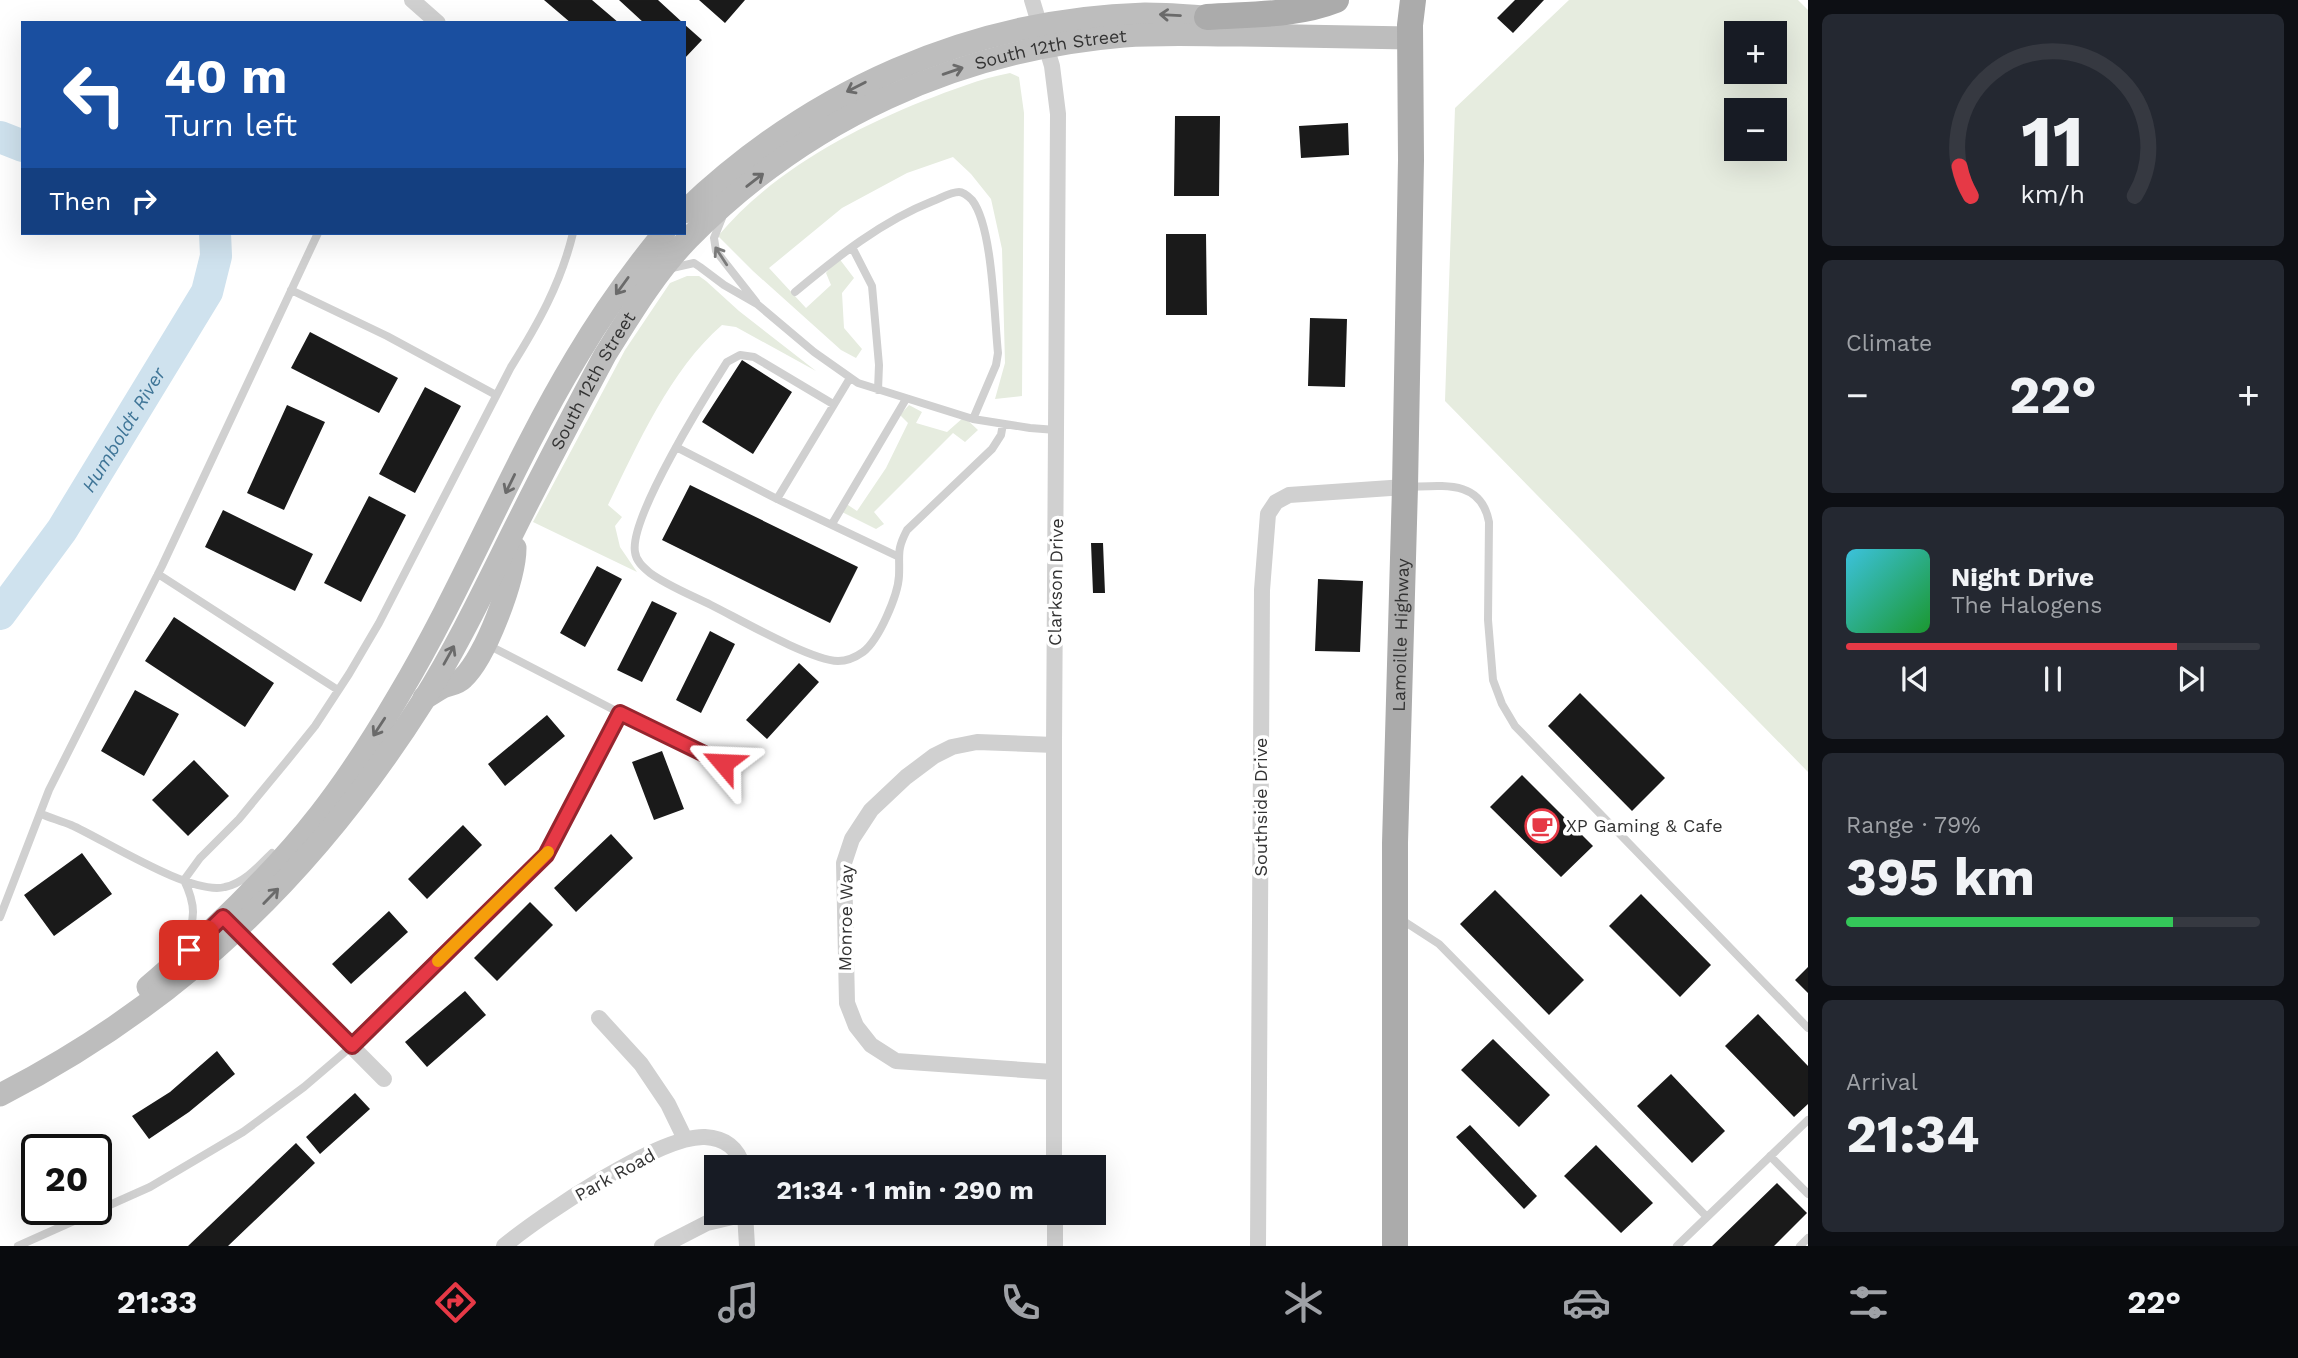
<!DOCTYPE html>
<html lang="en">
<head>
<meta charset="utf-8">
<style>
	body { margin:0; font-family:"Work Sans",sans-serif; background:#242831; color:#f1f3f6; height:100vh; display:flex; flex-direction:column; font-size:26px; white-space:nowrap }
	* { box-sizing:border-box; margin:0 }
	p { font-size:23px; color:#9ea1a6 }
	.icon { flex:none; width:38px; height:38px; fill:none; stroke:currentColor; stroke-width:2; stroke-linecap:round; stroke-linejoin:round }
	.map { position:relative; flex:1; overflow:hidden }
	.panel { display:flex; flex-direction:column; gap:14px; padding:14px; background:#0d0f14; width:490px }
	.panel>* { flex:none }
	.hud { position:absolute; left:21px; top:21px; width:665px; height:214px; border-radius:0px; box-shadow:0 7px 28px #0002; background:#1a4fa0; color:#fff; overflow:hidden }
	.buttons { position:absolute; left:1724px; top:21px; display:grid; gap:14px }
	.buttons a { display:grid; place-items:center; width:63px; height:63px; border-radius:0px; background:#171b24; box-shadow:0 7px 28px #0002; font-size:35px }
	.speed { position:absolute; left:21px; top:1134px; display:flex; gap:14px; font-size:35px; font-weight:700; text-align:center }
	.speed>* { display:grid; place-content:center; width:91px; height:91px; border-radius:50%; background:#171b24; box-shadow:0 7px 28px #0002; line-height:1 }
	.speed .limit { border:4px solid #111; border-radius:10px; background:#fff; color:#111 }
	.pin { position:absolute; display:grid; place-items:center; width:60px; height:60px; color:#fff; margin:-30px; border-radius:14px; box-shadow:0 4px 10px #0006 }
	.me { position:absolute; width:77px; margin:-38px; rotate:296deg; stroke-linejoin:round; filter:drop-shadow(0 0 5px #0008) }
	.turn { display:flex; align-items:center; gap:24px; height:147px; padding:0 28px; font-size:32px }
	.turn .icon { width:91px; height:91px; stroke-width:2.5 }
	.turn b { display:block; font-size:49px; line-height:60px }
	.then { display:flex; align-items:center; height:66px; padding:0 28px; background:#0003; gap:14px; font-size:26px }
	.big { font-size:52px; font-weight:700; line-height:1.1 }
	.panel .card { flex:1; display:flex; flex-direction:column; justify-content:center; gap:10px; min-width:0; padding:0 24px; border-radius:10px; background:#242831 }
	.panel .dial { align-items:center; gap:0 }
	.dial svg { height:182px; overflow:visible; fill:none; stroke:#363941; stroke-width:7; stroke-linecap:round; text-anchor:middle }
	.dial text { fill:#f1f3f6; stroke:none }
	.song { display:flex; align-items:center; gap:21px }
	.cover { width:84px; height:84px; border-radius:10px; background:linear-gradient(135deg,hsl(190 70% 55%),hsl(130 70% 35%)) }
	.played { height:7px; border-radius:4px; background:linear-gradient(90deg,#e63946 80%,#363941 80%) }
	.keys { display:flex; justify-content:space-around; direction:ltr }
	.heat { display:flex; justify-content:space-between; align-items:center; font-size:38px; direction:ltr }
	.charge { height:10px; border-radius:5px; background:linear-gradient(90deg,#34c759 79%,#363941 0) }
	.trip { position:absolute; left:704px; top:1155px; width:402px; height:70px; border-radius:0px; background:#171b24; box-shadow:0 7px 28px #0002; font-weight:700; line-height:70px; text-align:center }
	.dock { display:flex; height:112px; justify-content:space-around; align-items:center; background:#090b0e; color:#9ea1a6 }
	.dock .icon { width:49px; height:49px }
	.dock .active { color:#e63946 }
	.dock b { font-size:32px; color:#f1f3f6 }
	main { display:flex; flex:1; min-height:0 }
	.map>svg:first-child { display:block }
</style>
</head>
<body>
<main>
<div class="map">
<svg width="1808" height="1246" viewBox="0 0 1808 1246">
	<rect width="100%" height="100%" fill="#fff"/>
	<!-- green -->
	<path fill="#e6ecdf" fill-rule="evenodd" d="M1569 0H1798L1808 10V772L1445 401 1455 108ZM1736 33H1774V72H1736ZM1774 110V149H1736V110Z
		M1010 73 1019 77 1024 113 1022 396 995 399 1005 363 1002 249 991 199 971 174 953 157 907 173 842 208 769 268 806 308 831 285 826 273 838 257 854 278 842 293 844 328 862 349 856 358 841 350 753 271 718 236C771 173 848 131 923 101 952 90 979 79 1010 73Z
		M687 276H699L706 281 739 311 816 371 736 327 722 325C670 370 638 444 608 505L622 517 615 526 620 547 637 572 533 522 625 350 670 283Z
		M909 405 922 412 916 423 947 432 964 417 978 430 965 442 953 433 874 512 884 524 876 529 840 511 845 503 857 511 886 468 908 423 900 415Z"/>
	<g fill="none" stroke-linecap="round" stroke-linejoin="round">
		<!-- river -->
		<g stroke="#cfe2ee" stroke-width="32">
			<path d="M0 137 23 146"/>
			<path id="s1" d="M0 614 62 530 207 292 216 256 215 233"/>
		</g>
	</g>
	<!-- building -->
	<path fill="#1a1a1a" d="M544 0H592L619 23H571Z
		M619 0H658L683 23H644Z
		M699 0H745L725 23Z
		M1515 0H1544L1513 33 1497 18Z
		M684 24 702 40 684 59Z
		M1175 116H1220L1219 196H1174Z
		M1348 123 1349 155 1301 158 1299 126Z
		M1166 234H1206L1207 315H1166Z
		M1310 318 1347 319 1345 387 1308 386Z
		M310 332 398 378 379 413 291 368Z
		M742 360 792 392 753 454 702 422Z
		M425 387 461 406 415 493 379 474Z
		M287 405 325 422 284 510 247 493Z
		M690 485 858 567 830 623 662 540Z
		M369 496 406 515 361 602 324 583Z
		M223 510 313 554 295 591 205 547Z
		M1091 543H1103L1105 593H1093Z
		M597 566 622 579 585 647 560 633Z
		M1318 579 1363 581 1360 652 1315 651Z
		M652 601 677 613 642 682 617 670Z
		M174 617 274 683 245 727 145 661Z
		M710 631 735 644 701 713 676 700Z
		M799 663 819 682 767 739 746 720Z
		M135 690 179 714 144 776 101 751Z
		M1580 693 1665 778 1632 811 1548 726Z
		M547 715 565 736 505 786 488 764Z
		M662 751 684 809 654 820 632 762Z
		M194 760 229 796 188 836 152 800Z
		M1522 775 1593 846 1561 877 1490 807Z
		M463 825 482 845 427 899 408 879Z
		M611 834 633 858 576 912 554 888Z
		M82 853 112 894 54 936 24 895Z
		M1495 890 1584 980 1549 1015 1460 924Z
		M1641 894 1711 965 1680 997 1609 926Z
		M530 902 553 925 497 981 474 958Z
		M389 911 408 932 351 984 332 964Z
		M1808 967V993L1795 980Z
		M465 991 486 1015 427 1067 405 1042Z
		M1758 1014 1808 1066V1104L1794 1117 1725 1046Z
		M1493 1039 1550 1095 1519 1127 1461 1070Z
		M217 1051 235 1074 189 1112 149 1139 132 1116 170 1092Z
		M1671 1074 1725 1131 1692 1163 1637 1106Z
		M355 1093 370 1109 320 1154 306 1137Z
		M1470 1125 1537 1196 1524 1209 1456 1137Z
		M296 1143 315 1163 228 1246H188Z
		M1596 1145 1653 1203 1621 1233 1564 1176Z
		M1777 1183 1807 1213 1774 1246H1712Z"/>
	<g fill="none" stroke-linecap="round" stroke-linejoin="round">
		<!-- service -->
		<path stroke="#d0d0d0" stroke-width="8" d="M722 218 714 238 716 251 756 302
			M852 247 872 286 879 365 878 390
			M672 268 694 263 700 267 724 285 757 304 814 352 858 383 973 419 1030 428 1056 430
			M291 290 387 336 496 395
			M795 292C837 257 882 221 933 201 941 198 951 192 959 192 964 192 969 197 972 200 993 227 994 316 998 353L996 365 973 419
			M833 404 754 357 740 355 727 362C706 395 629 518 635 552 636 561 643 567 650 573 668 586 691 595 711 605 739 619 810 660 838 661 846 661 856 657 863 652 879 640 898 595 899 576 900 554 896 551 907 530L992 449 1001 435 1003 424
			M676 447 777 499 897 556
			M1408 487C1442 486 1481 479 1489 522L1488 620 1493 680 1502 704 1515 726 1808 1028
			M777 499 850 378
			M832 524 906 399
			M158 574 338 690
			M488 645 620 713 723 763
			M41 814C51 818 61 821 71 825 105 840 191 896 225 887 244 883 259 866 272 853
			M184 880 200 858 239 819 286 762 315 726 349 674 379 623 511 367C538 324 561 283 573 233
			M184 880C196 905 196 919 184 944
			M0 917 49 790 162 566 318 233
			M1402 920 1439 944 1707 1217 1808 1120
			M1770 1156 1808 1194
			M18 1246 150 1187 243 1132 304 1087 352 1046 546 855 620 713
			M1677 1246 1707 1217
			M1800 1246 1808 1238"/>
		<!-- minor -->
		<path stroke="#d0d0d0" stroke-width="16" d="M412 0 438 23
			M1032 0 1052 66 1058 114 1054 745V1167
			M230 924 384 1079
			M599 1018 641 1064 668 1104 685 1139
			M1053 1072 896 1061 871 1045 856 1026 847 1003 844 863 852 839 871 810 906 777 934 756 952 747 977 742 1054 745
			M745 1213 747 1246
			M1055 1213V1246
			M504 1246C540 1216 660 1135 705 1137 725 1138 738 1148 743 1167
			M662 1246 707 1223 745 1214
			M1258 1246 1262 590 1268 514 1276 502 1289 495 1405 487"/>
		<!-- secondary -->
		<g stroke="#bdbdbd" stroke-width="23">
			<path d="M684 212C810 91 970 19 1145 14 1172 14 1199 17 1225 18"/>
			<path d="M424 698C431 695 437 690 443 687 450 684 457 684 463 678 485 658 515 579 515 548"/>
			<path d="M148 987C209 934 270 878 320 814 349 777 375 736 399 695 464 586 511 466 576 358 602 314 632 272 664 233"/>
			<path id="s2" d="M0 1095C181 1002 315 872 423 701 458 645 486 586 515 528 544 470 574 413 605 355 630 315 655 273 688 239 806 119 957 50 1124 36 1163 33 1202 35 1241 35 1297 36 1354 37 1410 38"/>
		</g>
		<!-- primary -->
		<g stroke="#ababab" stroke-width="26">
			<path d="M1207 17C1249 14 1296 16 1336 0"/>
			<path id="s3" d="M1395 1246V843L1405 487 1411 160 1410 25 1413 0"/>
		</g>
	</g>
	<!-- one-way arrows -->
	<defs><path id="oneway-shaft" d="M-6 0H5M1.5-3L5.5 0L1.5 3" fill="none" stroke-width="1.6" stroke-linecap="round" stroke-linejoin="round" transform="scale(1.75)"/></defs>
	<g stroke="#6a6a6a">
		<use href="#oneway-shaft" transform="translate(1170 15) rotate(-177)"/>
		<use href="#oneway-shaft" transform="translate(953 71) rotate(-19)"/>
		<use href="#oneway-shaft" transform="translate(856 87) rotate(153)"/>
		<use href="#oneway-shaft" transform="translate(755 180) rotate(-38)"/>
		<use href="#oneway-shaft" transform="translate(622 286) rotate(126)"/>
		<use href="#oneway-shaft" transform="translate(510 484) rotate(116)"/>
		<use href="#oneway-shaft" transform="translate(449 655) rotate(-61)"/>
		<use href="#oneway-shaft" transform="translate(379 727) rotate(123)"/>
		<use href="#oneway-shaft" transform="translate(271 896) rotate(-46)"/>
	</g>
	<use stroke="#7a7a7a" href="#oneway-shaft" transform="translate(721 256) rotate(-123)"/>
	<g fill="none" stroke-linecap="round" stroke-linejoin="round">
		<defs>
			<path id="route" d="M189 950 223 917 352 1046 546 855 620 713 723 763"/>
		</defs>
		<!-- route casing -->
		<use href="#route" stroke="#96252e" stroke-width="18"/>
		<!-- route -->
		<use href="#route" stroke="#e63946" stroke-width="12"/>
		<!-- slow -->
		<path stroke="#f59e0b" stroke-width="12" d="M438 961 548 852"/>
	</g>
	<!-- icons -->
	<defs>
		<symbol id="cafe-ring" viewBox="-11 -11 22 22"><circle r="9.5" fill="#fff" stroke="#e63946" stroke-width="1.5"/><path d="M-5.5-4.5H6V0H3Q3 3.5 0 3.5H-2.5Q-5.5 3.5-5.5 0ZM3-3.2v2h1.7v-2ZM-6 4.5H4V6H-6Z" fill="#e63946"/></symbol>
	</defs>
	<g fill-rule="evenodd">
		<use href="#cafe-ring" x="1523" y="807" width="38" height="38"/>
	</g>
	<g text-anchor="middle" stroke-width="7" stroke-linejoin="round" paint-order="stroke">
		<!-- street labels -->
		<g font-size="18" fill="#333" stroke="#fff">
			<text dy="6" stroke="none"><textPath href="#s2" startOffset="1536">South 12th Street</textPath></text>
			<text dy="6" stroke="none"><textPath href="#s2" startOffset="948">South 12th Street</textPath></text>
			<text transform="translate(1056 582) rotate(-89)" y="6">Clarkson Drive</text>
			<text dy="6" stroke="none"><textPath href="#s3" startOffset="611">Lamoille Highway</textPath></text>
			<text transform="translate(1261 807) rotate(-90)" y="6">Southside Drive</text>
			<text transform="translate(846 918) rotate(-89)" y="6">Monroe Way</text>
			<text transform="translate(615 1175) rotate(-29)" y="6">Park Road</text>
		</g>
		<!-- poi labels -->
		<g font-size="18" fill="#333" stroke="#fff" text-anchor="start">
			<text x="1566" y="832">XP Gaming &amp; Cafe</text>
		</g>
		<!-- water labels -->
		<g font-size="19" font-style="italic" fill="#3f7597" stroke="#fff">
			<text dy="7" stroke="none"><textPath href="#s1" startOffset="222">Humboldt River</textPath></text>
		</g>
	</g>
</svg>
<div class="buttons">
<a>+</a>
<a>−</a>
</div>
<div class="speed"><div class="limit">20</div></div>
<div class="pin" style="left:189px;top:950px;background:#d93025"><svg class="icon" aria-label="arrive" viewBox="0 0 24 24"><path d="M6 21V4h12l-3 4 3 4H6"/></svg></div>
<svg class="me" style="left:723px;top:763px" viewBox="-20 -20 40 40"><path d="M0-17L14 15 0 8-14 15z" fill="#e63946" stroke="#fff" stroke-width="4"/></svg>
<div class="trip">21:34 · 1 min · 290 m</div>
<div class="hud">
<div class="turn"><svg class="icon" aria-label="left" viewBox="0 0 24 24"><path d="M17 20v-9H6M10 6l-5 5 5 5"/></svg><div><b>40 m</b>Turn left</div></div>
<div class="then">Then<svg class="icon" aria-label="right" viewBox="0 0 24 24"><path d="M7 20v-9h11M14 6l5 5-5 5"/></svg></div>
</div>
</div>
<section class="panel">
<div class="card dial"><svg viewBox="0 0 100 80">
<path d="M14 69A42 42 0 1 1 86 69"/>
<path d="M14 69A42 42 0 0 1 9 56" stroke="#e63946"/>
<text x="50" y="56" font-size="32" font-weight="700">11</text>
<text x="50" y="72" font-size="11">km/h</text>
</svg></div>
<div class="card"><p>Climate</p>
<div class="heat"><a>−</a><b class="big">22°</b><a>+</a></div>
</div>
<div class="card">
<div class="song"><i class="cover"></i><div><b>Night Drive</b><p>The Halogens</p></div></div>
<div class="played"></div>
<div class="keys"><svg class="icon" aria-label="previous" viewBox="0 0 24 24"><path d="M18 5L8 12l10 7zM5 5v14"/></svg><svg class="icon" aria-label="pause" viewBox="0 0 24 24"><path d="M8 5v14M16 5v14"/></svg><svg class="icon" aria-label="next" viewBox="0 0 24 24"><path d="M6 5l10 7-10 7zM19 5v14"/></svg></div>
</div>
<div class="card"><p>Range · 79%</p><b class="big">395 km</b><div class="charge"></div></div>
<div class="card"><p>Arrival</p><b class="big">21:34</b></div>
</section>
</main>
<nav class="dock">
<b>21:33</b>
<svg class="icon active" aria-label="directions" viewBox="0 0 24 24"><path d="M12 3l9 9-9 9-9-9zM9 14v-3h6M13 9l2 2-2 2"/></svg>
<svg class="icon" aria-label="music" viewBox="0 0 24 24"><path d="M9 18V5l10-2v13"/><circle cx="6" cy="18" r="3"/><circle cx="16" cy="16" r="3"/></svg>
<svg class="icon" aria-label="phone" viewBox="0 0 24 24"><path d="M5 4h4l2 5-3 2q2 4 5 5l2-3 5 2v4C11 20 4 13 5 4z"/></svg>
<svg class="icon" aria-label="climate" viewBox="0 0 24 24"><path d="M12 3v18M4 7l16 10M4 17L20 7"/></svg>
<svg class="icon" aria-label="car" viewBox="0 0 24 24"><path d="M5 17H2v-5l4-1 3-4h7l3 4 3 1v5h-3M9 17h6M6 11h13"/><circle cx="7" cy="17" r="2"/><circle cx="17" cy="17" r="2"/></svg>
<svg class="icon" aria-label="filters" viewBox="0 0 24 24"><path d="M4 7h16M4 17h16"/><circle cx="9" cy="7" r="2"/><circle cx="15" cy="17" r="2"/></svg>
<b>22°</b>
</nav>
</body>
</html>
